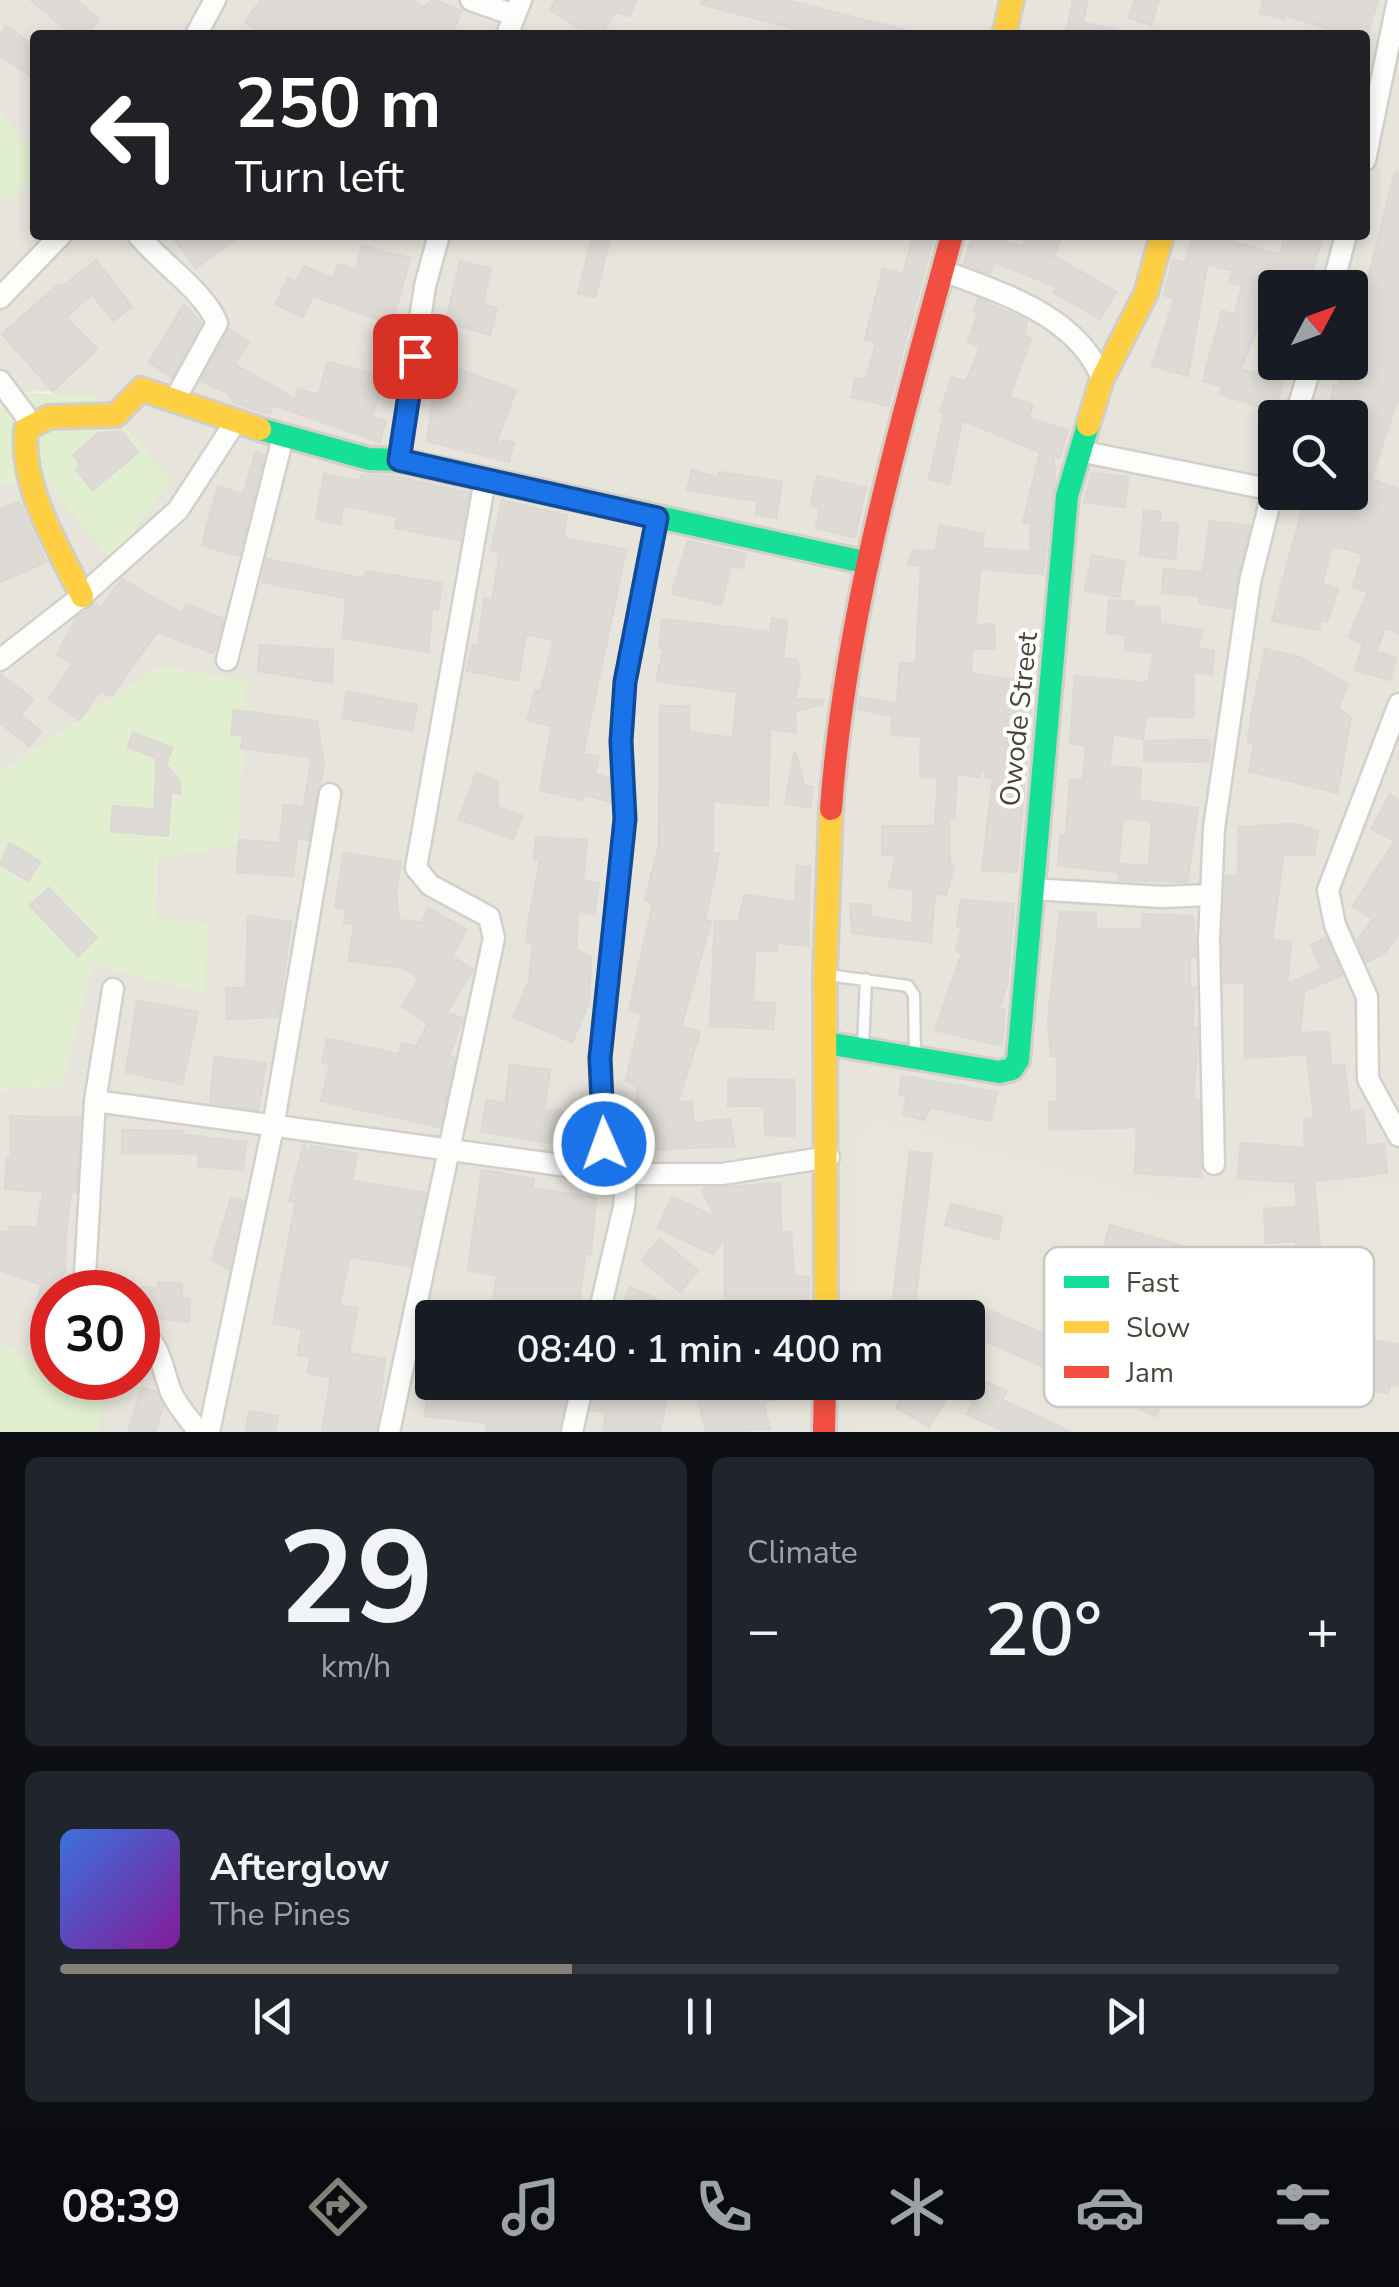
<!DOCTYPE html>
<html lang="en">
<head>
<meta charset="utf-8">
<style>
	body { margin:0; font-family:"Nunito Sans",sans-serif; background:#20242c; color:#f1f3f6; height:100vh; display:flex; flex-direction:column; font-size:38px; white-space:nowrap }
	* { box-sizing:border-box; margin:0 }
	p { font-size:32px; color:#9ea1a6 }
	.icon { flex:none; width:55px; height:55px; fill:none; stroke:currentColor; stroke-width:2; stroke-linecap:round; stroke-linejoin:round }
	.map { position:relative; height:1432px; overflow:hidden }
	.side { display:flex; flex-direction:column; gap:25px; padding:25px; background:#0d0f14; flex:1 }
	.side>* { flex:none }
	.top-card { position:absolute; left:30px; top:30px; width:1340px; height:210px; border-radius:10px; box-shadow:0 5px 15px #0003; background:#202124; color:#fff; overflow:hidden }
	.needle { width:65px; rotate:49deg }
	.fabs { position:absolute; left:1258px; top:270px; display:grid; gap:20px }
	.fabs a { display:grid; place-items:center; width:110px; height:110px; border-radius:10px; background:#171b24; box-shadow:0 5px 15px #0003; font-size:50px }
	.speed { position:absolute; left:30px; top:1270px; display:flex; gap:20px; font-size:50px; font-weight:700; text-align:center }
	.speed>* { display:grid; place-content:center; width:130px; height:130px; border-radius:50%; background:#171b24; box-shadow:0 5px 15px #0003; line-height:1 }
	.speed .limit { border:15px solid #d22; background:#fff; color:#111 }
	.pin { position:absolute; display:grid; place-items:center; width:85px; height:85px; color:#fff; margin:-42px; border-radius:20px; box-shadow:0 5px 15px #0006 }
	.me { position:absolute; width:110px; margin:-55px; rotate:358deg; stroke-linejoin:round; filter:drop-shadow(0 0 8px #0008) }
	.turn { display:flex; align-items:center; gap:35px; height:210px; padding:0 40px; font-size:45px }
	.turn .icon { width:130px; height:130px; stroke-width:2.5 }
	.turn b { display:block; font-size:70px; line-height:85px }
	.big { font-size:75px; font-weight:600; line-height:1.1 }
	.side .card { flex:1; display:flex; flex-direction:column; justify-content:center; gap:15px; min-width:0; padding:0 35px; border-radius:15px; background:#20242c }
	.side .dial { align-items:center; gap:0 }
	.dial b { font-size:130px; line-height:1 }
	.song { display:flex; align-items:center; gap:30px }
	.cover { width:120px; height:120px; border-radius:15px; background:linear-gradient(135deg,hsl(220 70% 55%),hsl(290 70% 35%)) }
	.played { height:10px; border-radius:5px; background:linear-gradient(90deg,#868178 40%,#363941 40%) }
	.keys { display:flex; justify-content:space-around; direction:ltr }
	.heat { display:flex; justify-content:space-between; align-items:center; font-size:55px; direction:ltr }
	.side .tiles { flex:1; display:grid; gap:25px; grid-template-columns:1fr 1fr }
	.card:last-child { grid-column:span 2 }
	.trip { position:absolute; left:415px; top:1300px; width:570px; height:100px; border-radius:10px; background:#171b24; box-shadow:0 5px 15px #0003; font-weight:600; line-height:100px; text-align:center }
	.menu { display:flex; height:160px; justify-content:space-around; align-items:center; background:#090b0e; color:#9ea1a6 }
	.menu .icon { width:70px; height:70px }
	.menu .active { color:#868178 }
	.menu b { font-size:45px; color:#f1f3f6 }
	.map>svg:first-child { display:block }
</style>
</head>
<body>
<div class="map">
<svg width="1399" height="1432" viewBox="0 0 1399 1432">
	<rect width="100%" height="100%" fill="#f4f2ee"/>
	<!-- residential -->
	<path fill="#e7e4dc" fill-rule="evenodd" d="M0 0H1399V1184L1176 1203 871 1119 855 1146 854 1317 432 1318V1382L854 1383V1432H97L100 1405 56 1378H138V1292H52V1375L0 1342V1090L61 1086 92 965 205 992 156 917 160 666 0 772V485L41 475 53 391 19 392 0 370V197L7 202 35 178V235H1365V35H35V154L0 113ZM1275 288H1350V362H1275ZM1275 418H1350V492H1275Z"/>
	<!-- education -->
	<path fill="#eae5da" d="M871 1119 1176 1203 1399 1184V1432H854V1383L968 1382V1318L854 1317 855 1145Z"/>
	<!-- green -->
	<path fill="#e1eecf" d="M0 113 35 154V178L7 202 0 197Z
		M0 370 19 392 99 397 171 480 112 562 41 475 0 485Z
		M160 666 247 681 238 845 156 859V917L208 923 205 992 92 965 61 1086 0 1090V772Z
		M0 1342 101 1405 97 1432H0Z"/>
	<!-- building -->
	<path fill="#dedbd6" stroke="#dcd9d4" stroke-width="2.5" d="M31 0H76L99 19 86 35H73Z
		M261 0H412L424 7 434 0 462 11 451 35H264L245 22Z
		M556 0H636L630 16 615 12 601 35H590L550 10Z
		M701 0H786L904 30V35H820L701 4Z
		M1073 0H1087L1083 23 1113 29 1112 35H1066Z
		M1135 0H1159L1151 25 1129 18Z
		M1263 0H1378L1367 35H1349L1285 15 1284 19 1260 13Z
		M6 26 35 47V79L0 55V34Z
		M1395 172 1399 173V395L1371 479 1399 489V633L1385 628 1376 652 1396 658 1390 680 1355 670 1363 644 1349 637 1368 592 1353 587 1363 554 1332 545 1322 584 1338 589 1327 622 1321 620 1319 630 1272 621 1307 492H1350V418H1326L1334 386 1338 387 1346 362H1350V326L1353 314 1359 316Z
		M171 235H241L196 268Z
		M593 235H611L595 297 578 293Z
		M914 235H934L888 406 851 397 856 378 866 380 876 342 865 340 883 269 903 274Z
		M973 235 1023 246 1027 235H1062L1054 256 1116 292 1100 319 1054 292 1057 287 994 262 990 274 964 264Z
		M1193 235H1210L1280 255 1285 235H1323L1307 288H1275V320L1261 317 1241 369 1283 382 1274 411 1220 394 1223 386 1203 381 1222 311 1235 315 1242 285 1230 282 1233 271 1207 264 1188 376 1152 366 1175 299 1164 295 1173 260 1185 263Z
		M362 246 410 258 392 324 313 296 303 317 276 304 288 278 296 282 304 266 333 279 338 264 356 270Z
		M96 260 132 307 113 321 92 294 66 317 97 349 53 391 2 334 59 284 62 287Z
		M460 261 491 269 483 304 497 308 490 335 446 322Z
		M978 299 1027 321 1023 335 1031 339 1009 397 1033 405 1028 418 1068 430 1060 458 1053 456 1055 475 1043 574 980 569 975 625 994 624 995 648 972 649 971 674 1033 682 1017 872 982 870 993 778 985 777V769L981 768 979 777 957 774 954 818H949L950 864 954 865 946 895 935 893 931 942 852 933 850 904 871 905V916L912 924 914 890 889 887 896 855H882V826H935L938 778 920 777 921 736 892 735V716L858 709 860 697 897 704 900 663 916 664 921 566 908 565 913 550 935 551 940 525 984 534 981 548 1030 552 1031 524 1023 522 1040 452 962 420 949 484 929 479 944 414 940 412 952 377 966 382 980 347 968 342 978 313 974 311Z
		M184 305 201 323 172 377 149 362Z
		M229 329 249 342 234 364 295 399 298 389 318 395 328 362 385 377 371 417 386 421 380 442 274 405 269 414 233 402 228 393 201 381Z
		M449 366 516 390 495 446 505 440 514 443 509 462 427 441 435 388Z
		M121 431 138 452 93 490 76 470 80 464 73 455 99 433Z
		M256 452 264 455 239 556 202 545 218 486 243 495Z
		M692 470 718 478 719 472 782 482 776 518 756 515 758 501 687 490Z
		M1092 473 1128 477 1125 507 1084 502Z
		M324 474 360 481 361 475 397 477 469 493 460 540 395 528 397 517 344 505 340 524 316 519Z
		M817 476 866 488 855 537 816 528 820 510 811 504Z
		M502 501 567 515 563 538 626 550 583 754 599 757 595 774 609 778 610 802 583 794 582 800 540 790 552 726 527 720 535 690 540 692 554 640 526 634 518 680 467 671 472 645 478 646 484 599 492 601 500 553 491 550Z
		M19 502 46 562 0 582V509Z
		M1144 510 1161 512 1160 522 1178 524 1175 559 1140 555Z
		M1210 521 1250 526 1232 608 1199 603 1200 596 1162 593 1164 569 1203 572Z
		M688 541 746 554 743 568 731 565 721 605 672 593Z
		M1092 555 1125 562 1119 597 1085 590Z
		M267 559 365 579 366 571 442 583 438 609 432 608 428 652 343 638 346 598 262 582Z
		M122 579 182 614 186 604 223 619 216 646 213 653 157 632 112 695 99 692 79 720 49 698 73 664 57 654 78 616 97 605 101 607Z
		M1109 600 1134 602 1133 607H1160V624L1202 630 1197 649 1214 651 1212 674 1194 673 1193 717 1146 716 1143 739 1113 734 1109 766 1141 769 1139 800 1198 808 1187 882 1118 880 1119 864 1149 866 1152 821 1123 818 1117 872 1058 865 1061 835H1066L1070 779 1083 780 1086 746 1070 743 1075 676 1148 683 1154 653 1125 650 1126 635 1107 633Z
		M772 618 787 621 783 659H796L800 674 795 699 823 700V704L795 711 796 732 770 729 768 806 713 801V853L719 854 705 920 711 921 681 1027 700 1032 678 1102H692L693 1123 730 1119 734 1146 639 1150 637 1085 626 1081 642 1014 629 1010 653 903 645 900 659 845 660 706H689V732L733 738 737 692 656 681 664 648H659L662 619 770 632Z
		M260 645 333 650 332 683 258 671Z
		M1265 649 1299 657 1348 684 1338 709 1351 718 1337 793 1249 771 1254 744 1248 743 1251 717Z
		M0 674 33 699 20 715 41 731 29 746 0 723Z
		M347 692 417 705 412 731 343 718Z
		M234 710 317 721 324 767 308 840 297 838 293 876 237 872 239 840 280 843 284 805 304 807 312 757 241 748 243 735 231 734Z
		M133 733 172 748 166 765 180 782V794L171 791 168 836 111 831 113 806 155 810 156 758 128 747Z
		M1186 740H1210L1209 762 1144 761V741Z
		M795 751 804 786 813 787 810 808 785 803Z
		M476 773 497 781 498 807 522 816 513 839 459 819Z
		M1390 795 1399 801V932L1385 953 1366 962 1357 941 1373 919 1353 906 1395 841 1371 829Z
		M1296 824 1318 831 1314 854 1283 855 1272 940 1291 942 1287 984 1322 969 1311 945 1326 938 1342 975 1304 991 1300 1033 1329 1032 1331 1067 1344 1065 1350 1112 1363 1110 1366 1146 1384 1144 1387 1173 1314 1181 1320 1250 1296 1252V1241L1266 1243 1264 1209 1297 1207 1295 1182 1238 1178 1241 1143 1305 1148 1304 1119 1314 1118 1307 1054 1245 1058V983H1224L1223 945 1226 876H1238L1239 827Z
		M536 837 587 840 583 880 599 883 594 914 578 911 576 950 591 957 589 1002 572 1042 514 1017 529 981 533 943 527 942 529 920 540 860 534 859Z
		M10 843 40 862 28 881 0 864Z
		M344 853 401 862 396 894 399 920 421 923 429 908 466 930 452 956 473 970 447 1012 463 1019 449 1056 455 1058 440 1127 321 1101 330 1064 322 1063 327 1039 399 1054 402 1043 416 1047 428 1023 402 1006 419 978 404 968 349 961 354 924 344 923 346 909 335 907Z
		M797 866 810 867 808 946 777 943V951H755L753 1002 775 1003 773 1029 710 1026 715 921 738 922 745 895 795 902Z
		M49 888 97 938 78 956 30 905Z
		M961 900 1014 904 1007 984 999 1008 1005 1010 1002 1046 935 1030 962 953 956 951 962 927 957 926Z
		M1060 912 1096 913V929H1142L1143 914 1193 916 1196 957 1190 956V988H1195L1192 1027H1197V1053L1193 1099 1199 1100 1201 1177 1135 1173 1137 1127 1050 1130 1049 1102H1057V1056H1051L1048 1020Z
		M248 916 291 922 278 1017 227 1019 226 988H246Z
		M137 1001 198 1012 182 1084 126 1072Z
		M215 1057 266 1063 258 1110 210 1103Z
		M510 1065 550 1070 544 1110 588 1113 589 1144 542 1142 481 1131 487 1100 506 1103Z
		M902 1076 997 1092 990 1121 930 1107 924 1120 903 1114 907 1096 899 1095Z
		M728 1079 794 1080 795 1136 765 1135V1106H728Z
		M10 1116 80 1118 76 1192H71L66 1231 65 1269 57 1292H52V1327L33 1324 41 1284 0 1270V1232H9L10 1226 37 1228 43 1191 5 1189 7 1158 11 1159Z
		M122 1130 182 1131V1135L246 1142 243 1170 198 1166 199 1154 122 1153Z
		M304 1144 308 1157 311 1146 357 1154 352 1181 426 1193 410 1266 350 1257 339 1305 358 1308 349 1353 385 1359 376 1432H322L331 1378 307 1372 311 1357 298 1355 302 1329 273 1323 296 1202 289 1201Z
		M910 1152 932 1154 915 1304 893 1301Z
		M482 1170 534 1179 532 1188 596 1198 591 1254H585L577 1318H491L497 1275 468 1270Z
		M780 1183 781 1232H791L794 1276 809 1277 807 1318H725V1240L713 1254 658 1228 672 1197 715 1217 702 1189Z
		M231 1198 243 1201 229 1269 212 1260Z
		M951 1204 1002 1217 998 1239 945 1225Z
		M1110 1225 1217 1256 1196 1306 1241 1327 1235 1340 1191 1319 1156 1416 981 1339 988 1310 1143 1376 1183 1274 1103 1251Z
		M660 1239 698 1271 680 1292 642 1260Z
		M158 1282 182 1284V1298L190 1299 189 1322 138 1316V1287L158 1288Z
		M630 1287 669 1305 658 1318H639L621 1309Z
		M1345 1316 1365 1319 1362 1339 1399 1345V1386L1390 1384 1388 1393 1362 1388 1361 1393 1342 1390V1393L1315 1389 1316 1382 1302 1379 1310 1329 1342 1334Z
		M968 1374 1006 1391 1002 1400 1071 1432H1006L967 1414 973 1402 968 1399Z
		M438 1382H569L559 1432H486L487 1423 425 1416 427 1397 435 1398Z
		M596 1382H670L660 1432H604L605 1412 591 1410Z
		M748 1382H777L781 1398 763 1402 770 1429 706 1432 697 1395Z
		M911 1382H956L929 1427 896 1407Z
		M142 1388 157 1392 163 1407 155 1432H128Z
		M249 1411 278 1416 275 1432H246Z"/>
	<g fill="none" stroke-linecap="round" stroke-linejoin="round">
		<defs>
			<path id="lane" d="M828 975 908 986 914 995 915 1055
				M863 1047 866 979"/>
			<path id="street" d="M471 0 514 15
				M196 35 215 0
				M507 35 521 0
				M1365 160 1398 0
				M138 235C161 263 205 292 217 323L174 401
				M943 271C1002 293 1078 316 1102 379
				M1332 288 1346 235
				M0 298 61 235
				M0 381 31 423
				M1295 418 1312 362
				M1084 452 1273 490
				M399 460 425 286 439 235
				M0 660 82 596 178 510 236 421
				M227 660 283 437
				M1399 704 1328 890 1335 925 1367 997 1368 1079 1399 1136
				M1032 889 1162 897 1209 895
				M95 1101 626 1174H722L829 1157
				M1214 1164 1209 940 1214 828 1250 582 1275 482
				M604 1171 600 1057 625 819 621 741 625 682 657 518
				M84 1292 95 1101 113 989
				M598 1318 624 1207 626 1174
				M138 1329C162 1346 161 1366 171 1392 178 1407 189 1419 199 1432
				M209 1432 273 1127 330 794
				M389 1432 494 938 489 917 430 885 416 868 485 480
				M572 1432 583 1382"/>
			<path id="fast" d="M260 429 369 459 399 460 868 563
				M826 1043 999 1072 1012 1069 1018 1060 1067 496 1088 425"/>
			<path id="slow" d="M1004 35 1012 0
				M1088 425 1102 379 1146 293 1162 235
				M82 596C57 544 20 488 26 429L49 417 116 415 141 389 260 429
				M826 1318 825 973 831 809"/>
			<path id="jam" d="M831 809C845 612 901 425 952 235
				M824 1432 825 1382"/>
		</defs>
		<!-- lane casing -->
		<use href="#lane" stroke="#d2d0cb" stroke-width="15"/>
		<!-- street casing -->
		<use href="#street" stroke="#d2d0cb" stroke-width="25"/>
		<!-- fast casing -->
		<use href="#fast" stroke="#d3cfc5" stroke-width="28"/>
		<!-- slow casing -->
		<use href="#slow" stroke="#d3cfc5" stroke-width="28"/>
		<!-- jam casing -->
		<use href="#jam" stroke="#d3cfc5" stroke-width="28"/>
		<!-- lane -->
		<use href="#lane" stroke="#fdfdfc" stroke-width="10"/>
		<!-- street -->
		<use href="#street" stroke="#fdfdfc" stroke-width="20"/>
		<!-- fast -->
		<use href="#fast" stroke="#16e098" stroke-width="22"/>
		<!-- slow -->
		<use href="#slow" stroke="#ffcf43" stroke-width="22"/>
		<!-- jam -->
		<use href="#jam" stroke="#f24e42" stroke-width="22"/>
	</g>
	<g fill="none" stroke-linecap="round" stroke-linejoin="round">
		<defs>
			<path id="route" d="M415 356 399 460 657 518 625 682 621 741 625 819 600 1058 604 1144"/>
		</defs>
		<!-- route casing -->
		<use href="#route" stroke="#114b97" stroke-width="25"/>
		<!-- route -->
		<use href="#route" stroke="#1a73e8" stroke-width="18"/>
	</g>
	<g text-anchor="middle" stroke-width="8" stroke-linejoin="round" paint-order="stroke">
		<!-- street labels -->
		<g font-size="28" fill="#4b4439" stroke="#fff">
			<text transform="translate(1018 719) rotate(-84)" y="10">Owode Street</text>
		</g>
	</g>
	<!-- legend -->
	<rect x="1044" y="1247" width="330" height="160" rx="15" fill="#fff" stroke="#c9c7c4" stroke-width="2.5"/>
	<rect x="1064" y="1276" width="45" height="12" fill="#16e098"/>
	<rect x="1064" y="1321" width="45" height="12" fill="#ffcf43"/>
	<rect x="1064" y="1366" width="45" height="12" fill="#f24e42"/>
	<g font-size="28" fill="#4b4439">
		<text x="1126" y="1292">Fast</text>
		<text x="1126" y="1337">Slow</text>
		<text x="1126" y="1382">Jam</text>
	</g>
</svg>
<div class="fabs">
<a><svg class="needle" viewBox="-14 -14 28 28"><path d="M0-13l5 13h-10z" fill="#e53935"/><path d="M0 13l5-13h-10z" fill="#9ea1a6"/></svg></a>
<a><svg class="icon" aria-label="search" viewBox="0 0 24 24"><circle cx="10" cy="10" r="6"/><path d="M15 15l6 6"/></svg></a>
</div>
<div class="speed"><div class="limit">30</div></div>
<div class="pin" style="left:415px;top:356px;background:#d93025"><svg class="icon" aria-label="arrive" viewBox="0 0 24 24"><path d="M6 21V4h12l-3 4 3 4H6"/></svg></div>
<svg class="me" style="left:604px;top:1144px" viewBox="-20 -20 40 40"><circle r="17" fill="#1a73e8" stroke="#fff" stroke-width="3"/><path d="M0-11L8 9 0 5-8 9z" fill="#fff"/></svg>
<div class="trip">08:40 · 1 min · 400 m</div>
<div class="top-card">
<div class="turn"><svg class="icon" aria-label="left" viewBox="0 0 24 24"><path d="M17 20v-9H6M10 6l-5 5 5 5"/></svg><div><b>250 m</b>Turn left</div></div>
</div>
</div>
<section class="side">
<div class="tiles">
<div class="card dial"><b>29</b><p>km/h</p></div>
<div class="card"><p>Climate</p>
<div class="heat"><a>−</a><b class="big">20°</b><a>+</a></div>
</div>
<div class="card">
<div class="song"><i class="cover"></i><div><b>Afterglow</b><p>The Pines</p></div></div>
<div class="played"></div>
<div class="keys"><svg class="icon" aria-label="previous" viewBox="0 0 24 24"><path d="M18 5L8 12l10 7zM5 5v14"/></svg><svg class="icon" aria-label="pause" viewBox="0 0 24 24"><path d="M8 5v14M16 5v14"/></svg><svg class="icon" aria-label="next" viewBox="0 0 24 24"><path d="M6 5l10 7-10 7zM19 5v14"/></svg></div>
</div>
</div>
</section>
<nav class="menu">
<b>08:39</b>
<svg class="icon active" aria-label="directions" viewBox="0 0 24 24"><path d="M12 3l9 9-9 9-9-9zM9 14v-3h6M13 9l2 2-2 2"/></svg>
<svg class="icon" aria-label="music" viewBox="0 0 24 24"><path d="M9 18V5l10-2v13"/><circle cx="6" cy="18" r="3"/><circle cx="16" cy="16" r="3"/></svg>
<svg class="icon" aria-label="phone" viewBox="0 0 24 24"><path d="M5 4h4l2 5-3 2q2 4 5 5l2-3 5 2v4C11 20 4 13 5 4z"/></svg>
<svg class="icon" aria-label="climate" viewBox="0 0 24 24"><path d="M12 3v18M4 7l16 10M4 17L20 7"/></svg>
<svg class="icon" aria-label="car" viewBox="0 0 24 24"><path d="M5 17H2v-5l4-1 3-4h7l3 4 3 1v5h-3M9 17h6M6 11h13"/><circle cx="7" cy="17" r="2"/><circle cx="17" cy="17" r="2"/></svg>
<svg class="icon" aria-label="filters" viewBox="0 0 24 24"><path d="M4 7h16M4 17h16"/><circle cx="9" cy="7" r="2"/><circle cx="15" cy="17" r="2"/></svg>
</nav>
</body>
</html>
